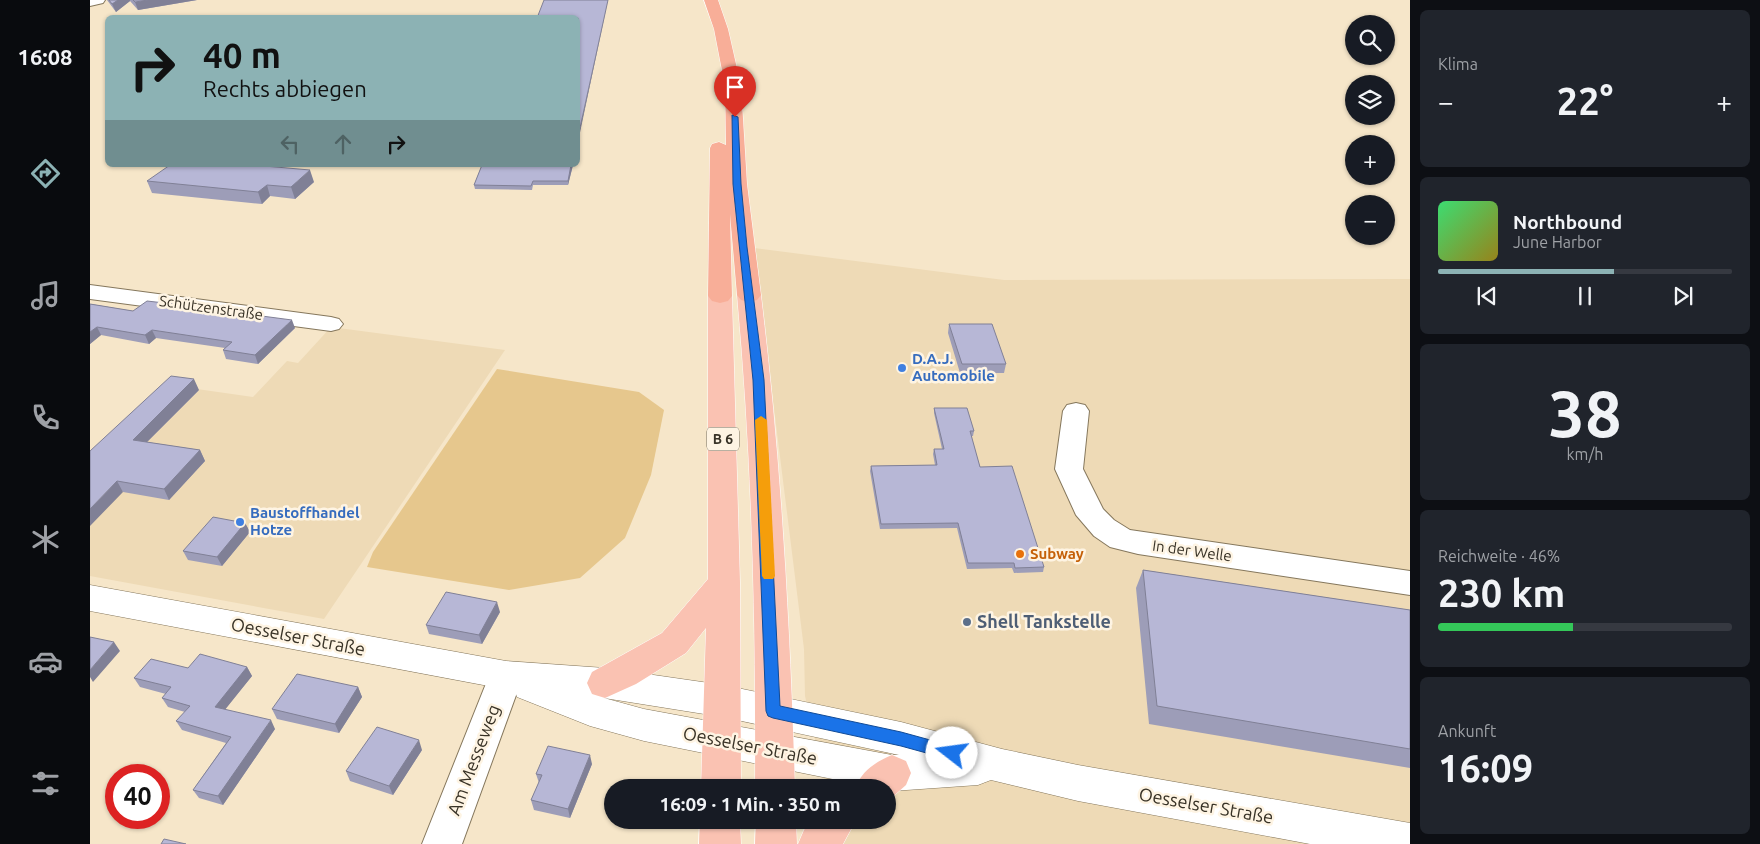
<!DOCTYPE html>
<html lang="de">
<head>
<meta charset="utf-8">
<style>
	body { margin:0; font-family:Ubuntu,sans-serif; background:#20242c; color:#f1f3f6; height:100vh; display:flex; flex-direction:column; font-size:19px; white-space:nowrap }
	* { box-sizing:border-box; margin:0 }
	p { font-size:16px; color:#9ea1a6 }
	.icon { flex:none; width:28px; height:28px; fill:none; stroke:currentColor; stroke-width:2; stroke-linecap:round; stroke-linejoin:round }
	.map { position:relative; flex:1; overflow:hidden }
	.drawer { display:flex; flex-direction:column; gap:10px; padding:10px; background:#0d0f14; width:350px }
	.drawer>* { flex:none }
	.guide { position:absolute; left:15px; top:15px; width:475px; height:152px; border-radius:8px; box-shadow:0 1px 4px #0004; background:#8cb2b4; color:#111; overflow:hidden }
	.tools { position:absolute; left:1255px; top:15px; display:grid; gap:10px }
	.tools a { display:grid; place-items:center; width:50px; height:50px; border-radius:50%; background:#171b24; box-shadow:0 1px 4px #0004; font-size:25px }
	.speed { position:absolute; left:15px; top:764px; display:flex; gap:10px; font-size:25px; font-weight:700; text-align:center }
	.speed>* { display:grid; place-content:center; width:65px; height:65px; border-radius:50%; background:#171b24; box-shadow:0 1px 4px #0004; line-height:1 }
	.speed .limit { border:8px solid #d22; background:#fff; color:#111 }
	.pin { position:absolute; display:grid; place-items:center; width:42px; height:42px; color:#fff; margin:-51px -21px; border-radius:50% 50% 50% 0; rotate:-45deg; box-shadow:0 0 5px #0007 }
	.pin .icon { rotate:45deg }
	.me { position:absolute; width:55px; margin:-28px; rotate:285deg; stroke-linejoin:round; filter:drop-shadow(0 0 4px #0008) }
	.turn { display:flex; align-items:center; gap:18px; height:105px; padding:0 15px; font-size:22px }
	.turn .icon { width:65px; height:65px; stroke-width:2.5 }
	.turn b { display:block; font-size:35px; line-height:42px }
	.lanes { display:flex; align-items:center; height:48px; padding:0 15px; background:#0003; justify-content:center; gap:25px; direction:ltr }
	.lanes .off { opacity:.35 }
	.big { font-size:38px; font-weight:700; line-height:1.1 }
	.drawer .card { flex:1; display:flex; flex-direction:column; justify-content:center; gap:8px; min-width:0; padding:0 18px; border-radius:8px; background:#20242c }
	.drawer .dial { align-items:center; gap:0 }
	.dial b { font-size:65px; line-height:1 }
	.song { display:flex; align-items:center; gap:15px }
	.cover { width:60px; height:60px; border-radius:8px; background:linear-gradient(135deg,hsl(140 70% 55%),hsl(50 70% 35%)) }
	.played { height:5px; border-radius:2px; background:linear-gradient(90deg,#8cb2b4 60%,#363941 60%) }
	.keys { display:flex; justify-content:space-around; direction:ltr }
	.heat { display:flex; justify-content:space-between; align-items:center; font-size:28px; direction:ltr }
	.charge { height:8px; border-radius:4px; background:linear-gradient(90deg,#34c759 46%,#363941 0) }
	.trip { position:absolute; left:514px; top:779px; width:292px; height:50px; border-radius:25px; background:#171b24; box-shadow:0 1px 4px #0004; font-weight:700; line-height:50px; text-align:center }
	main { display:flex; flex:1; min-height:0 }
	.dock { display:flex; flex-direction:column; width:90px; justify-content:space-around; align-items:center; background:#090b0e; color:#9ea1a6 }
	.dock .icon { width:35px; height:35px }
	.dock .on { color:#8cb2b4 }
	.dock b { font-size:22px; color:#f1f3f6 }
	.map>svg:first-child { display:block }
</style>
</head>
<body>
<main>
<nav class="dock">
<b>16:08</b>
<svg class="icon on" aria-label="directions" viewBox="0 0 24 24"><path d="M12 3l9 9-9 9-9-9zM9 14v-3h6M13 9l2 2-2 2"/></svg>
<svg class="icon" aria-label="music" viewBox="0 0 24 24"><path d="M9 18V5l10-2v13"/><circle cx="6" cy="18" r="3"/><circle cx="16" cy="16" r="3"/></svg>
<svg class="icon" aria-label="phone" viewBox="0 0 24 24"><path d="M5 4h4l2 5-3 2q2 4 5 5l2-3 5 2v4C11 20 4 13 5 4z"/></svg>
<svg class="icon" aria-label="climate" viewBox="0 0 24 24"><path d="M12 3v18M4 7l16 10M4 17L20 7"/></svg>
<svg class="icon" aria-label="car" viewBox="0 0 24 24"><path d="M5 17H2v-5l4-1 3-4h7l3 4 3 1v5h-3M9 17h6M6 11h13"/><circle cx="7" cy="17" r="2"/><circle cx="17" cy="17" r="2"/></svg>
<svg class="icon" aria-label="filters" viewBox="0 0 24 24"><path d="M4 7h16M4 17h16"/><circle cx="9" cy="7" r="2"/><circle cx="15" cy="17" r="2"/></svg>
</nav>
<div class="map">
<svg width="1320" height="844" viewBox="0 0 1320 844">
	<rect width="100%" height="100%" fill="#f6e6c9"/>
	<!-- built -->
	<path fill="#eedab6" d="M664 248 914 280 1320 279V844H749L743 820H798V788L736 787 715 696 714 649Z
		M241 327 415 350 234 619 0 576V468L86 386 163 397 197 361 208 363Z"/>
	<!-- green -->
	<path fill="#e6c78d" d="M407 369 549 392 574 410 561 475 535 538 490 578 419 590 277 567 283 552Z"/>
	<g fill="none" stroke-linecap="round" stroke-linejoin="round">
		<defs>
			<path id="minor" d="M0 0H15L13 3 0 6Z
				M0 285 241 317 249 319 253 324 249 329 241 331 0 299Z
				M986 403 995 405 999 411 993 469 1013 509 1024 520 1040 530 1320 571V595L1048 554 1020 547 1004 536 986 515 965 469 973 411 977 405Z
				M416 662 428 666 433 676 372 844H332L399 676 404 666Z"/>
			<path id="tertiary" d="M0 585 416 661 515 668 633 685 811 722 912 749 988 765 1320 823V844H1220L988 801 901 780 888 785 802 791 798 790V788H787L554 741 500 726 427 697 425 691 0 611ZM514 698 633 717 809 755H802L554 709Z"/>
			<path id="primary" d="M659 288 667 290 671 295C691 459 700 623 705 788H665C666 623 662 459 647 295L651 290Z
				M630 289 638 291 642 296 650 582 651 788H611L616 628 596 653 546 684 515 698 502 694 497 683 502 672 572 633 618 579V296L622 291Z
				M802 755 816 761 821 773 816 785 798 801V788H765C772 771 785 762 802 755Z
				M610 820H650L651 844H609Z
				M666 820H706L707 844H665Z
				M722 820H766L753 844H708L714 830Z"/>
			<path id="trunk" d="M614 0H628L638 29 651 86 657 184 671 295 667 300 659 302 651 300 647 295 640 214 642 296 638 301 630 303 622 301 618 296 620 148 622 144 629 142 636 145 635 86 624 29Z"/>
		</defs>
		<!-- minor casing -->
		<use href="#minor" stroke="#85775c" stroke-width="2"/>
		<!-- tertiary casing -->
		<use href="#tertiary" stroke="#85775c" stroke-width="1"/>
		<!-- primary casing -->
		<use href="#primary" stroke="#fff" stroke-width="1"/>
		<!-- trunk casing -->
		<use href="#trunk" stroke="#fff" stroke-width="1"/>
		<!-- minor -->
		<use href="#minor" fill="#fff" fill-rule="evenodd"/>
		<!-- tertiary -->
		<use href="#tertiary" fill="#fff" fill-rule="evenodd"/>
		<!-- primary -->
		<use href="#primary" fill="#fac2b2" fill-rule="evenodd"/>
		<!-- trunk -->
		<use href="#trunk" fill="#f8ae98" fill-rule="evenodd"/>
	</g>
	<!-- wall -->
	<path fill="#9d9db8" d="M17 0H107L48 10 40 1 26 12Z
		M392 165H483L478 185H443L442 190 385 189 384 185Z
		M57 181 224 182 205 199 180 196 172 204 62 193Z
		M1 304 43 311 85 308 205 328 168 364 136 359 133 350 135 348 66 338 59 344 11 335 0 344Z
		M859 324 916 364 914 373H870L858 333Z
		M109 390 57 442 110 450 115 461 79 500 33 492 0 451Z
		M844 408 884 431 883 436H881L890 467 954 567 953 572 924 573 922 568 877 569 867 528 790 529 780 471 781 466 845 465 843 454 844 449H852L844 413Z
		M155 523 160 532 132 566 98 560 93 551Z
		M1053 570 1320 610V768L1059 724 1046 588Z
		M410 612 392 644 339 634 336 625Z
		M157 667 162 676 135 709 185 729 133 805 109 798 103 790 136 743 92 730 86 721 95 712 78 707 72 698 76 694 50 687 44 678 98 668Z
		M268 687 272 697 249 733 187 719 182 709Z
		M332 750 303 795 260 781 256 771Z
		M502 764 480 818 444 810 441 800 449 783 446 774Z"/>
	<!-- shaded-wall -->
	<path fill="#808096" d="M28 0H40V1L26 12 22 4Z
		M58 0H107L48 10 45 2Z
		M518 0 488 142V137Z
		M481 165H483L478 185V181Z
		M220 170 224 182 205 199 201 187Z
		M177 185 180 196 172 204 168 192Z
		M202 320 205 328 168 364 165 355Z
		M7 327 11 335 0 344V332Z
		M62 330 66 338 59 344 55 335Z
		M104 379 109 390 48 451 43 440Z
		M110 450 115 461 79 500 74 489Z
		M27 481 33 492 0 526V509Z
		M155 523 160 532 132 566 127 557Z
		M407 602 410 612 392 644 389 635Z
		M24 642 30 651 3 682 0 677V670Z
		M157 667 162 676 130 716 125 707Z
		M268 687 272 697 249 733 245 724Z
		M181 720 185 729 133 805 128 796Z
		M329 740 332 750 303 795 299 786Z
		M500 755 502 764 480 818 478 809Z"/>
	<!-- building -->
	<path fill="#b7b7d6" stroke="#808096" d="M19 0H28L22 4Z
		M43 0H58L45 2Z
		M454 0H518L488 137V18H447Z
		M80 165H163L220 170 201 187 177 185 168 192 57 181Z
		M392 165H481L478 181H443L441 186 384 185Z
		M57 301 83 304 79 307 145 316 149 313 202 320 165 355 133 350 142 342 62 330 55 335 7 327 0 332V304L43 311Z
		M859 324H902L916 364H872Z
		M81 376 104 379 43 440 110 450 74 489 27 481 0 509V451Z
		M844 408H877L884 431H880L890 467 922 466 954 567 925 568 924 563H878L868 523 791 524 781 466 847 465 844 449H854Z
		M123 517 155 523 127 557 93 551Z
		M1053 570 1320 610V749L1067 706Z
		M356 592 407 602 389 635 336 625Z
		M0 637 24 642 0 670Z
		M110 654 157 667 125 707 181 720 128 796 103 790 141 737 86 721 100 706 72 698 81 687 44 678 61 659 98 668Z
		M207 674 268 687 245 724 182 709Z
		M287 727 329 740 299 786 256 771Z
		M458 746 500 755 478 809 441 800 452 775 446 774Z
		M74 839 96 844H71Z"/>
	<!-- route -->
	<path fill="#1a73e8" stroke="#114b97" d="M642 115 648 117 651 184 657 247 674 380 690 706 811 732 862 746 867 748 870 753 867 758 862 760 811 746 683 718 678 716 676 711 663 380 643 184Z"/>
	<!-- slow -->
	<path fill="#f59e0b" d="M671 416 677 420 685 576 683 579H674L672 576 665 420Z"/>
	<!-- markers -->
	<g fill="#3f7fe0" stroke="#fef4e3" stroke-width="2">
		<circle cx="812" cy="368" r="5"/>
		<circle cx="150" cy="522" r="5"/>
	</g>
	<circle fill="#e8710a" stroke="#fef4e3" stroke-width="2" cx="930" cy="554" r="5"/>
	<circle fill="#5c6f8a" stroke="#fef4e3" stroke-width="2" cx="877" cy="622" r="5"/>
	<g text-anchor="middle" stroke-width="5" stroke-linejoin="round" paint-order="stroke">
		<!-- shield labels -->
		<rect fill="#fef4e3" stroke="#736c5f" stroke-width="1" x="617" y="427.5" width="32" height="23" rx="4"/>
		<g font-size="14" font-weight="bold" fill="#383226">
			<text x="633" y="444">B 6</text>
		</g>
		<!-- street labels -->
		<g font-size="15" fill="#383226" stroke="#fef4e3">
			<text transform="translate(121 308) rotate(8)" y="5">Schützenstraße</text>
			<text transform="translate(1102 551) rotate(8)" y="5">In der Welle</text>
		</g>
		<!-- shop labels -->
		<g font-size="15" font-weight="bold" fill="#366cbe" stroke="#fef4e3" text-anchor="start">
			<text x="822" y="364">D.A.J.<tspan x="822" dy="17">Automobile</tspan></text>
			<text x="160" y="518">Baustoffhandel<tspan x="160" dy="17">Hotze</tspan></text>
		</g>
		<!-- food labels -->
		<g font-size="15" font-weight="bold" fill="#c56008" stroke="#fef4e3" text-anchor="start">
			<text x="940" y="559">Subway</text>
		</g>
		<!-- near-service labels -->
		<g font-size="18" font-weight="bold" fill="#4e5e75" stroke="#fef4e3" text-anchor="start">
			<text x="887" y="628">Shell Tankstelle</text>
		</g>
		<!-- near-street labels -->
		<g font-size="18" fill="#383226" stroke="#fef4e3">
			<text transform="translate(208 637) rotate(11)" y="6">Oesselser Straße</text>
			<text transform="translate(660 746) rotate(11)" y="6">Oesselser Straße</text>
			<text transform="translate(384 760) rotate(-69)" y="6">Am Messeweg</text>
			<text transform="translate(1116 806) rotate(10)" y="6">Oesselser Straße</text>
		</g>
	</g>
</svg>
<div class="tools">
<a><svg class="icon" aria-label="search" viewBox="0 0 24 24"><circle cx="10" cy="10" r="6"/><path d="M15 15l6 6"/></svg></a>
<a><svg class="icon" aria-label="layers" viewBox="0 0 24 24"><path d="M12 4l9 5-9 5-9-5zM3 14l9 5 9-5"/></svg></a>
<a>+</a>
<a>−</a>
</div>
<div class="speed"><div class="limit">40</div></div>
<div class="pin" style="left:645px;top:117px;background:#d93025"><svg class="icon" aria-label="arrive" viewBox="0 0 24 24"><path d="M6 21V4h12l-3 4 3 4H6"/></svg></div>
<svg class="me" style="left:862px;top:753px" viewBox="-20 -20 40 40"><circle r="19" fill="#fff"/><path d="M0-13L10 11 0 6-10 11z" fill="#1a73e8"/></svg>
<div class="trip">16:09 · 1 Min. · 350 m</div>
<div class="guide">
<div class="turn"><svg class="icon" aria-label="right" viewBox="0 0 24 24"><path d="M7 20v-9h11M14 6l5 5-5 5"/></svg><div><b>40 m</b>Rechts abbiegen</div></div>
<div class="lanes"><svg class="icon off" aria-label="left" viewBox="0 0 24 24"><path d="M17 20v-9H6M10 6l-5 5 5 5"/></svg><svg class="icon off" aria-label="ahead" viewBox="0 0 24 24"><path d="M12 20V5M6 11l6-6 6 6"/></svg><svg class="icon" aria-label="right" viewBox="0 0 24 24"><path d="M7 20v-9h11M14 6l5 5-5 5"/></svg></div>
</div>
</div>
<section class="drawer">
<div class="card"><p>Klima</p>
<div class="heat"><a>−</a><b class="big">22°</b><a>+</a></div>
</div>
<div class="card">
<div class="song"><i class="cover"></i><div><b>Northbound</b><p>June Harbor</p></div></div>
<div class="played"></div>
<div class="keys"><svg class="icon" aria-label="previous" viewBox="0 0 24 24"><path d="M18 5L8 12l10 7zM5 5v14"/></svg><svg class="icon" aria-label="pause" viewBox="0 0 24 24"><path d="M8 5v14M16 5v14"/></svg><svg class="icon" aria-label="next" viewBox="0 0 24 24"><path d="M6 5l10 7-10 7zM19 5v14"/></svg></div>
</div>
<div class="card dial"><b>38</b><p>km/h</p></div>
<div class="card"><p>Reichweite · 46%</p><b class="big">230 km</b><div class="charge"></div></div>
<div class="card"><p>Ankunft</p><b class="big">16:09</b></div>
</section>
</main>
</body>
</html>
